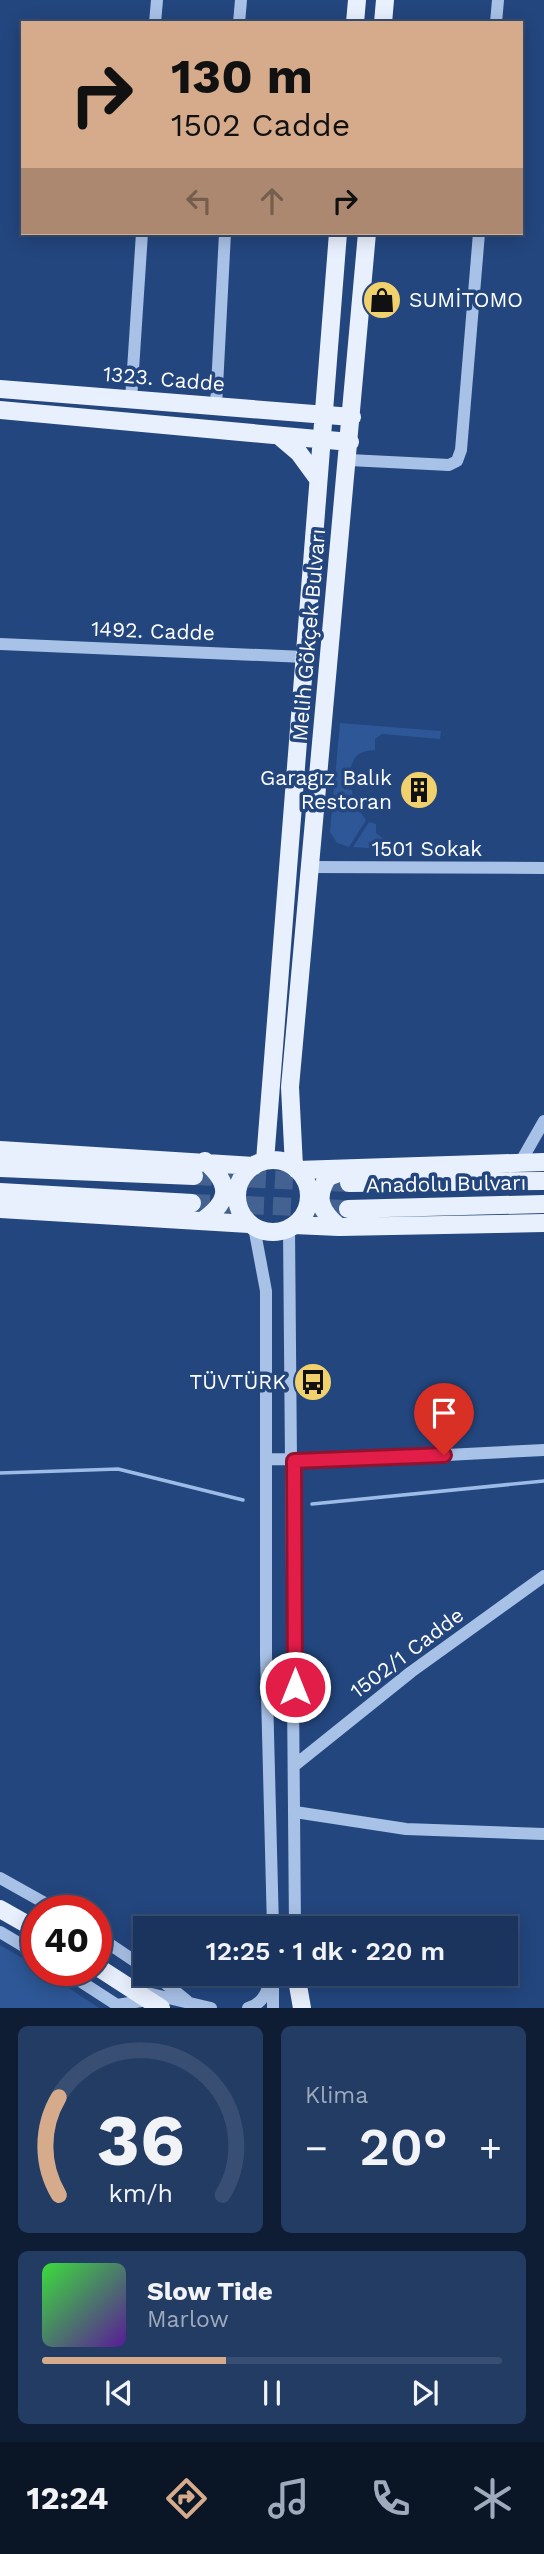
<!DOCTYPE html>
<html lang="tr">
<head>
<meta charset="utf-8">
<style>
	body { margin:0; font-family:"Work Sans",sans-serif; background:#233c64; color:#f1f3f6; height:100vh; display:flex; flex-direction:column; font-size:26px; white-space:nowrap }
	* { box-sizing:border-box; margin:0 }
	p { font-size:23px; color:#9faabc }
	.icon { flex:none; width:38px; height:38px; fill:none; stroke:currentColor; stroke-width:2; stroke-linecap:round; stroke-linejoin:round }
	.map { position:relative; height:2008px; overflow:hidden }
	.sheet { display:flex; flex-direction:column; gap:18px; padding:18px; background:#0e1d34; flex:1 }
	.sheet>* { flex:none }
	.hud { position:absolute; left:21px; top:21px; width:502px; height:214px; border-radius:0px; box-shadow:0 4px 18px #0003,0 0 0 2px #384f73; background:#d6ab8b; color:#111; overflow:hidden }
	.speed { position:absolute; left:21px; top:1895px; display:flex; gap:14px; font-size:35px; font-weight:700; text-align:center }
	.speed>* { display:grid; place-content:center; width:91px; height:91px; border-radius:50%; background:#1a345e; box-shadow:0 4px 18px #0003,0 0 0 2px #384f73; line-height:1 }
	.speed .limit { border:10px solid #d22; background:#fff; color:#111 }
	.pin { position:absolute; display:grid; place-items:center; width:60px; height:60px; color:#fff; margin:-72px -30px; border-radius:50% 50% 50% 0; rotate:-45deg; box-shadow:0 0 7px #0007 }
	.pin .icon { rotate:45deg }
	.me { position:absolute; width:77px; margin:-38px; rotate:0deg; stroke-linejoin:round; filter:drop-shadow(0 0 5px #0008) }
	.turn { display:flex; align-items:center; gap:24px; height:147px; padding:0 35px; font-size:32px }
	.turn .icon { width:91px; height:91px; stroke-width:2.5 }
	.turn b { display:block; font-size:49px; line-height:60px }
	.lanes { display:flex; align-items:center; height:66px; padding:0 35px; background:#0003; justify-content:center; gap:35px; direction:ltr }
	.lanes .off { opacity:.35 }
	.big { font-size:52px; font-weight:600; line-height:1.1 }
	.sheet .widget { flex:1; display:flex; flex-direction:column; justify-content:center; gap:10px; min-width:0; padding:0 24px; border-radius:10px; background:#233c64 }
	.sheet .dial { align-items:center; gap:0 }
	.dial svg { height:182px; overflow:visible; fill:none; stroke:#384f73; stroke-width:7; stroke-linecap:round; text-anchor:middle }
	.dial text { fill:#f1f3f6; stroke:none }
	.song { display:flex; align-items:center; gap:21px }
	.cover { width:84px; height:84px; border-radius:10px; background:linear-gradient(135deg,hsl(120 70% 55%),hsl(270 70% 35%)) }
	.played { height:7px; border-radius:4px; background:linear-gradient(90deg,#d6ab8b 40%,#384f73 40%) }
	.keys { display:flex; justify-content:space-around; direction:ltr }
	.heat { display:flex; justify-content:space-between; align-items:center; font-size:38px; direction:ltr }
	.sheet .tiles { flex:1; display:grid; gap:18px; grid-template-columns:1fr 1fr }
	.widget:last-child { grid-column:span 2 }
	.trip { position:absolute; left:133px; top:1916px; width:385px; height:70px; border-radius:0px; background:#1a345e; box-shadow:0 4px 18px #0003,0 0 0 2px #384f73; font-weight:600; line-height:70px; text-align:center }
	.tab-bar { display:flex; height:112px; justify-content:space-around; align-items:center; background:#0a1526; color:#9faabc }
	.tab-bar .icon { width:49px; height:49px }
	.tab-bar .on { color:#d6ab8b }
	.tab-bar b { font-size:32px; color:#f1f3f6 }
	.map>svg:first-child { display:block }
</style>
</head>
<body>
<div class="map">
<svg width="544" height="2008" viewBox="0 0 544 2008">
	<rect width="100%" height="100%" fill="#23467e"/>
	<!-- green -->
	<path fill="#2d5796" d="M340 723 441 731 440 739 382 734 375 739V750C358 751 353 756 350 772L345 773 344 789 352 790 353 802 366 820 349 847 337 843 330 832Z
		M369 822 376 824V833L385 840 383 849 353 847Z
		M0 1945 37 1967V1970L43 1971 99 2008H0Z"/>
	<g fill="none" stroke-linecap="round" stroke-linejoin="round">
		<!-- stream -->
		<path stroke="#9cbbe7" stroke-width="3.5" d="M0 1473 118 1469 243 1500
			M312 1504 544 1481"/>
		<!-- major-tunnel -->
		<path stroke="#446291" stroke-width="18" stroke-dasharray="18 9" stroke-linecap="butt" d="M194 1176 349 1183
			M192 1203 348 1209"/>
		<!-- minor -->
		<path stroke="#a8c1e6" stroke-width="12" d="M155 23 157 0
			M239 23 241 0
			M496 23 498 0
			M131 400 142 233
			M216 406 225 233
			M349 460 449 465 457 461 461 450 479 233
			M0 644 305 657
			M310 867 544 868
			M520 1163 544 1121
			M254 1227 266 1291V1655L273 1928
			M289 1229 295 1928
			M266 1459 349 1460 544 1450
			M295 1765 411 1672 544 1576
			M295 1812 406 1829 544 1834
			M0 1878 59 1911
			M0 1932 37 1954
			M96 1935 145 1968
			M63 1970 117 2005 148 2000
			M154 1974 187 2001
			M143 1992 211 2008
			M248 2008C265 2003 268 1989 272 1974
			M273 2008V1985"/>
		<!-- major -->
		<path stroke="#e9f0fd" stroke-width="18" d="M355 23 357 0
			M383 23 385 0
			M0 389 352 417
			M0 410 350 442
			M279 436 299 453 318 479
			M0 1150 254 1166
			M237 1196a36 36 0 1 1 72 0a36 36 0 1 1-72 0Z
			M265 1161 338 233
			M294 1167 290 1087 367 233
			M0 1168 194 1176
			M297 1170 544 1162
			M349 1183 544 1181
			M0 1192 192 1203
			M0 1209 249 1224
			M348 1209 544 1204
			M202 1221C230 1201 232 1185 205 1161
			M294 1225 339 1227 544 1223
			M339 1227C321 1212 314 1198 328 1177L346 1170
			M0 1909 37 1930
			M96 1966 161 2008
			M296 1974 302 2008"/>
	</g>
	<g fill="none" stroke-linecap="round" stroke-linejoin="round">
		<defs>
			<path id="route" d="M295 1687 294 1461 444 1455"/>
		</defs>
		<!-- route casing -->
		<use href="#route" stroke="#92132f" stroke-width="18"/>
		<!-- route -->
		<use href="#route" stroke="#e11d48" stroke-width="12"/>
	</g>
	<!-- icons -->
	<defs>
		<symbol id="shop-disc" viewBox="-11 -11 22 22"><circle r="9.5" fill="#f1d16b" stroke="#23467e"/><path d="M-5-2.5h2.3a2.7 3.5 0 0 1 5.4 0H5L5.5 6h-11ZM-1.5-2.5h3a1.5 2.3 0 0 0-3 0Z" fill="#111"/></symbol>
		<symbol id="building-disc" viewBox="-11 -11 22 22"><circle r="9.5" fill="#f1d16b" stroke="#23467e"/><path d="M-4-6H4V6H1V3H-1V6H-4ZM-2.5-4.3h1.7v1.8h-1.7ZM.8-4.3h1.7v1.8H.8ZM-2.5-1h1.7V.8h-1.7ZM.8-1h1.7V.8H.8Z" fill="#111"/></symbol>
		<symbol id="bus-disc" viewBox="-11 -11 22 22"><circle r="9.5" fill="#f1d16b" stroke="#23467e"/><path d="M-5-6H5V4H4V6H2V4H-2V6H-4V4H-5ZM-3.5-4V0h7V-4ZM-3.5 1.2v1.5H-2V1.2ZM2 1.2v1.5H3.5V1.2Z" fill="#111"/></symbol>
	</defs>
	<g fill-rule="evenodd">
		<use href="#shop-disc" x="360" y="278" width="44" height="44"/>
		<use href="#building-disc" x="397" y="768" width="44" height="44"/>
		<use href="#bus-disc" x="291" y="1360" width="44" height="44"/>
	</g>
	<g text-anchor="middle" stroke-width="7" stroke-linejoin="round" paint-order="stroke">
		<!-- poi labels -->
		<g font-size="21" fill="#fff" stroke="#23467e" text-anchor="end">
			<text x="409" y="307" text-anchor="start">SUMİTOMO</text>
			<text x="392" y="785">Garagız Balık<tspan x="392" dy="24">Restoran</tspan></text>
			<text x="286" y="1389">TÜVTÜRK</text>
		</g>
		<!-- street labels -->
		<g font-size="21" fill="#fff" stroke="#23467e">
			<text transform="translate(164 379) rotate(5)" y="7">1323. Cadde</text>
			<text transform="translate(153 631) rotate(2)" y="7">1492. Cadde</text>
			<text transform="translate(309 635) rotate(-85)" y="7">Melih Gökçek Bulvarı</text>
			<text x="427" y="856">1501 Sokak</text>
			<text transform="translate(446 1184) rotate(-1)" y="7">Anadolu Bulvarı</text>
			<text transform="translate(407 1653) rotate(-37)" y="7">1502/1 Cadde</text>
		</g>
	</g>
</svg>
<div class="speed"><div class="limit">40</div></div>
<div class="pin" style="left:444px;top:1455px;background:#d93025"><svg class="icon" aria-label="arrive" viewBox="0 0 24 24"><path d="M6 21V4h12l-3 4 3 4H6"/></svg></div>
<svg class="me" style="left:295px;top:1687px" viewBox="-20 -20 40 40"><circle r="17" fill="#e11d48" stroke="#fff" stroke-width="3"/><path d="M0-11L8 9 0 5-8 9z" fill="#fff"/></svg>
<div class="trip">12:25 · 1 dk · 220 m</div>
<div class="hud">
<div class="turn"><svg class="icon" aria-label="right" viewBox="0 0 24 24"><path d="M7 20v-9h11M14 6l5 5-5 5"/></svg><div><b>130 m</b>1502 Cadde</div></div>
<div class="lanes"><svg class="icon off" aria-label="left" viewBox="0 0 24 24"><path d="M17 20v-9H6M10 6l-5 5 5 5"/></svg><svg class="icon off" aria-label="ahead" viewBox="0 0 24 24"><path d="M12 20V5M6 11l6-6 6 6"/></svg><svg class="icon" aria-label="right" viewBox="0 0 24 24"><path d="M7 20v-9h11M14 6l5 5-5 5"/></svg></div>
</div>
</div>
<section class="sheet">
<div class="tiles">
<div class="widget dial"><svg viewBox="0 0 100 80">
<path d="M14 69A42 42 0 1 1 86 69"/>
<path d="M14 69A42 42 0 0 1 14 26" stroke="#d6ab8b"/>
<text x="50" y="56" font-size="32" font-weight="700">36</text>
<text x="50" y="72" font-size="11">km/h</text>
</svg></div>
<div class="widget"><p>Klima</p>
<div class="heat"><a>−</a><b class="big">20°</b><a>+</a></div>
</div>
<div class="widget">
<div class="song"><i class="cover"></i><div><b>Slow Tide</b><p>Marlow</p></div></div>
<div class="played"></div>
<div class="keys"><svg class="icon" aria-label="previous" viewBox="0 0 24 24"><path d="M18 5L8 12l10 7zM5 5v14"/></svg><svg class="icon" aria-label="pause" viewBox="0 0 24 24"><path d="M8 5v14M16 5v14"/></svg><svg class="icon" aria-label="next" viewBox="0 0 24 24"><path d="M6 5l10 7-10 7zM19 5v14"/></svg></div>
</div>
</div>
</section>
<nav class="tab-bar">
<b>12:24</b>
<svg class="icon on" aria-label="directions" viewBox="0 0 24 24"><path d="M12 3l9 9-9 9-9-9zM9 14v-3h6M13 9l2 2-2 2"/></svg>
<svg class="icon" aria-label="music" viewBox="0 0 24 24"><path d="M9 18V5l10-2v13"/><circle cx="6" cy="18" r="3"/><circle cx="16" cy="16" r="3"/></svg>
<svg class="icon" aria-label="phone" viewBox="0 0 24 24"><path d="M5 4h4l2 5-3 2q2 4 5 5l2-3 5 2v4C11 20 4 13 5 4z"/></svg>
<svg class="icon" aria-label="climate" viewBox="0 0 24 24"><path d="M12 3v18M4 7l16 10M4 17L20 7"/></svg>
</nav>
</body>
</html>
